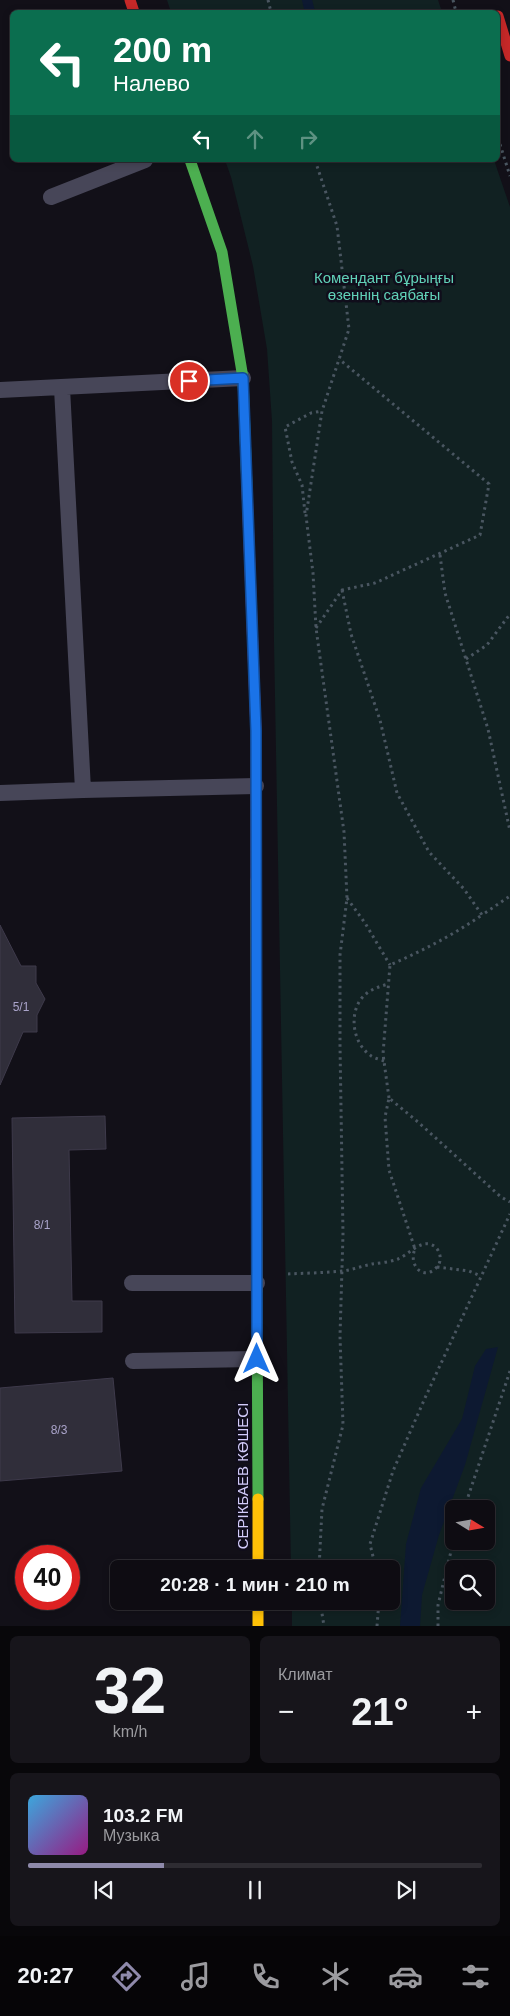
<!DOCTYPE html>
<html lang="ru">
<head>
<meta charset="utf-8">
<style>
	body { margin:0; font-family:Helvetica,sans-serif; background:#17151b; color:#f1f3f6; height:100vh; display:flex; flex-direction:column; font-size:19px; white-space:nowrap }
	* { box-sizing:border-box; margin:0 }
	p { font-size:16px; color:#9b9b9f }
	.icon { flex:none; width:28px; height:28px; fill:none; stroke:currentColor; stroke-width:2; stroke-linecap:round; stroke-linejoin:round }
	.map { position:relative; height:1626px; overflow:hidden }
	.sheet { display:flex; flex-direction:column; gap:10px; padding:10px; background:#08070a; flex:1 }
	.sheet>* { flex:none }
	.banner { position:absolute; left:10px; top:10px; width:490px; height:152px; border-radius:8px; box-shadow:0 2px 8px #0003,0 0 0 1px #2e2c32; background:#0b6e4f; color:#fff; overflow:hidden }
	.needle { width:32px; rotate:101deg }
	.buttons { position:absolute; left:445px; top:1500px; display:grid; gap:10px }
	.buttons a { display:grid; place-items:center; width:50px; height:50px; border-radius:8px; background:#0e0c12; box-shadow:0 2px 8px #0003,0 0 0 1px #2e2c32; font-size:25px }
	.speed { position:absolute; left:15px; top:1545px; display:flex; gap:10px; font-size:25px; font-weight:700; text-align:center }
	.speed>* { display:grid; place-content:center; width:65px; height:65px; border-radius:50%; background:#0e0c12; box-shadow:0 2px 8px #0003,0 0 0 1px #2e2c32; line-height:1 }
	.speed .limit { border:8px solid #d22; background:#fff; color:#111 }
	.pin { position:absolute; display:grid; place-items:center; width:42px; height:42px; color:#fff; margin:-21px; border:2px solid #fff; border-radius:50%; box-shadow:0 1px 5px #0007 }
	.me { position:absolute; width:55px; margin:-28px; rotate:0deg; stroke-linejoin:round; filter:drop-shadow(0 0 4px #0008) }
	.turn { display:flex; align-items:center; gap:18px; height:105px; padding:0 20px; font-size:22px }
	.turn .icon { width:65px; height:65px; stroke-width:2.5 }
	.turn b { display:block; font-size:35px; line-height:42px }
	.lanes { display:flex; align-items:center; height:48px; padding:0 20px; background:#0003; justify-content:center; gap:25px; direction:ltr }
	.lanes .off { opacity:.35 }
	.big { font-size:38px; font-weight:700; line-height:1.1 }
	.sheet .tile { flex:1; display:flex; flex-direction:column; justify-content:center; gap:8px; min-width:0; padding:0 18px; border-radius:8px; background:#17151b }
	.sheet .dial { align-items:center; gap:0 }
	.dial b { font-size:65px; line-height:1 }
	.song { display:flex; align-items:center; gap:15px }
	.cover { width:60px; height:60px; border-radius:8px; background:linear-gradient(135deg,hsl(200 70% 55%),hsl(310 70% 35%)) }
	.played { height:5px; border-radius:2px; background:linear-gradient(90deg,#8f8aab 30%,#2e2c32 30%) }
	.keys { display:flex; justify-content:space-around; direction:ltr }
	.heat { display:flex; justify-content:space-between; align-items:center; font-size:28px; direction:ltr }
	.sheet .tiles { flex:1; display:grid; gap:10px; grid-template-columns:1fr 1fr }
	.tile:last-child { grid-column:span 2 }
	.trip { position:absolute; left:110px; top:1560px; width:290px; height:50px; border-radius:8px; background:#0e0c12; box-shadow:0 2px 8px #0003,0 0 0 1px #2e2c32; font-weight:700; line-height:50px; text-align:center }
	.tab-bar { display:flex; height:80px; justify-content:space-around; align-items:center; background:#060507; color:#9b9b9f }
	.tab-bar .icon { width:35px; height:35px }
	.tab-bar .on { color:#8f8aab }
	.tab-bar b { font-size:22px; color:#f1f3f6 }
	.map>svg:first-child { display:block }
</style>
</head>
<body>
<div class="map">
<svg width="510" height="1626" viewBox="0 0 510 1626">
	<rect width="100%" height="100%" fill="#121018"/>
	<!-- green -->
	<path fill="#112122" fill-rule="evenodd" d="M167 0H438L442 12H171Z
		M225 160H494L510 207V1626H292V1601H391V1569H291L274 642 272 421 267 349 253 266 231 177ZM454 1509H486V1541H454ZM454 1569H486V1601H454Z"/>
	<!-- water -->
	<path fill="#0d1931" d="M498 1347 465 1465 439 1535 422 1595 420 1626H400L406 1544 421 1488 462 1419 475 1366 486 1349Z"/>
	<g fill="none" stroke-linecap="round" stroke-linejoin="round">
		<!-- stream -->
		<path stroke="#0d1931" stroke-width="10" d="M307 0 310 12"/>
	</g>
	<!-- building -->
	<path fill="#302e3a" stroke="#3e3a4b" d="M0 925 21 966H36V983L45 999 37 1015V1032H23L0 1085Z
		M105 1116 106 1149 69 1150 72 1301H102V1332L15 1333 12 1118Z
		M113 1378 122 1471 0 1481V1388Z"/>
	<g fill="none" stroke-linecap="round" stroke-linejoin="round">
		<!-- path -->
		<path stroke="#4a5661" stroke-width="3" stroke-dasharray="2.5 4" stroke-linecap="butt" d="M268 0 271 12
			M453 0 456 12
			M498 138 510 176
			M315 160 337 226 349 329 322 411 306 516 313 573 316 628 344 832 347 898 340 955V1045L343 1234 340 1336 343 1425 322 1509 319 1569
			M305 513 302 485 292 462 285 427 311 413 322 411
			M440 555 445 593 488 729 510 831
			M342 590 351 634 380 720 397 793 429 852 464 889 482 915 510 896
			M316 628 342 590 375 583 480 535 489 484 339 359
			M466 659 487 645 510 614
			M347 898 365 923 390 965
			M384 1061C379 1059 373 1058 370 1055 353 1043 349 1015 361 999 368 990 378 987 388 984
			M389 1098 383 1054 390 965C422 951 453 935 482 915
			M437 1267 469 1271 481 1276
			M288 1274C305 1273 324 1273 342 1271 352 1270 362 1266 372 1264 380 1263 390 1262 398 1259 408 1255 418 1242 429 1244 440 1246 444 1261 436 1268 423 1281 408 1265 415 1249L389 1170 385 1117 389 1098 418 1122 501 1197 510 1202
			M464 1509 510 1371
			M376 1569 370 1544 393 1471 425 1398 510 1214
			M320 1601 324 1626
			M377 1626 379 1601
			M438 1626V1605L454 1539"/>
		<!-- lane -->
		<path stroke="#474658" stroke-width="16" d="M51 197 145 160
			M0 390 243 378
			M83 790 256 786
			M0 793 83 790 62 388
			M132 1283H257
			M133 1361 257 1359"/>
		<!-- fast -->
		<path stroke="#4caf50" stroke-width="11" d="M190 160 222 252 243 378 247 488
			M257 1291 258 1499"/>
		<!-- slow -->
		<path stroke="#ffc107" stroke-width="11" d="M256 880 257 1291
			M258 1499V1569
			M258 1601V1626"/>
		<!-- jam -->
		<path stroke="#c62828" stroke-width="11" d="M130 0 134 12
			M498 16 510 56
			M247 488 256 731V880"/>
	</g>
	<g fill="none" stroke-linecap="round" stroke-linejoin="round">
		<defs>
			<path id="route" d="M189 381 243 378 256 731 257 1359"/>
		</defs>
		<!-- route casing -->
		<use href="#route" stroke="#114b97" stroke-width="12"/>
		<!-- route -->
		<use href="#route" stroke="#1a73e8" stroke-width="9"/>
	</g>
	<g text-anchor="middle" stroke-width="5" stroke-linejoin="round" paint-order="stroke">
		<!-- number labels -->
		<g font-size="12" fill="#aaa4ca">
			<text x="21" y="1011">5/1</text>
			<text x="42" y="1229">8/1</text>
			<text x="59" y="1434">8/3</text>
		</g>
		<!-- park labels -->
		<g font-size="15" fill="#61d1b8" stroke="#100d1b">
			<text x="384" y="283">Комендант бұрыңғы<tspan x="384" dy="17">өзеннің саябағы</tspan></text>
		</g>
		<!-- street labels -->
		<g font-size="15" fill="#d3ccfa" stroke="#100d1b">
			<text transform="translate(243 1476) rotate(-90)" y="5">СЕРІКБАЕВ КӨШЕСІ</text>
		</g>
	</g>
</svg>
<div class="buttons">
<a><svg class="needle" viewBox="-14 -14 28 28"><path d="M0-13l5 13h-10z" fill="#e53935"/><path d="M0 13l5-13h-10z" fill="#9b9b9f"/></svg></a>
<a><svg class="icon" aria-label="search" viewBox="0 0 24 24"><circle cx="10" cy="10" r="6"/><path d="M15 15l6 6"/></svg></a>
</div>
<div class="speed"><div class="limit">40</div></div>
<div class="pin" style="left:189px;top:381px;background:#d93025"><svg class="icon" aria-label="arrive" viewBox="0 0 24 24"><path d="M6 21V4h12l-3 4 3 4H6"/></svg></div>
<svg class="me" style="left:257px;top:1359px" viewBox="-20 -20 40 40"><path d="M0-17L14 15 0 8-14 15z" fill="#1a73e8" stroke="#fff" stroke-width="4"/></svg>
<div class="trip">20:28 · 1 мин · 210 m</div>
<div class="banner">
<div class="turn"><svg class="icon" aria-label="left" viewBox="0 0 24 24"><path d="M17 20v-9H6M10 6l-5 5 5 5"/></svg><div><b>200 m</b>Налево</div></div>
<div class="lanes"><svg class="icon" aria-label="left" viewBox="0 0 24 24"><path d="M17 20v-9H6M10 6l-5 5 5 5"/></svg><svg class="icon off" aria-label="ahead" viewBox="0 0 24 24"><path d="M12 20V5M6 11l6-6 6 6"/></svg><svg class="icon off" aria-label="right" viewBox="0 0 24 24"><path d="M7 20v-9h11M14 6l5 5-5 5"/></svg></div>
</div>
</div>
<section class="sheet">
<div class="tiles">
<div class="tile dial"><b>32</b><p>km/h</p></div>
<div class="tile"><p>Климат</p>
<div class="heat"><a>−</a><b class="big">21°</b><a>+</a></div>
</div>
<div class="tile">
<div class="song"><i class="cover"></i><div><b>103.2 FM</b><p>Музыка</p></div></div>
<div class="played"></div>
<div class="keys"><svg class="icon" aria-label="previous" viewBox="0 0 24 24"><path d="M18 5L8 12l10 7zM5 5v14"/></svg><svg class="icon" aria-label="pause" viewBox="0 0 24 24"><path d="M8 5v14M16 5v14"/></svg><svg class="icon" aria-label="next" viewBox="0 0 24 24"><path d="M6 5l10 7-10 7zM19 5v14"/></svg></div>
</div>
</div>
</section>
<nav class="tab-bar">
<b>20:27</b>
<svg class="icon on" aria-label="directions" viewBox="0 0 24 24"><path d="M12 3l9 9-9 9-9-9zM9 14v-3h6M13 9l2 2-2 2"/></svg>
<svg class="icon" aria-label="music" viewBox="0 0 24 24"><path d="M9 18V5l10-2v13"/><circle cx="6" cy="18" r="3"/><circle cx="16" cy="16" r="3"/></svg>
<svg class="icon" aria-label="phone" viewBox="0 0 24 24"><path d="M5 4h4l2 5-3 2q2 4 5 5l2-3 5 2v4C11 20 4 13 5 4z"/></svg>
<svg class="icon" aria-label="climate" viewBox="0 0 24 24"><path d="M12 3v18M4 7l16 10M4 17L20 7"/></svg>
<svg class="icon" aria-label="car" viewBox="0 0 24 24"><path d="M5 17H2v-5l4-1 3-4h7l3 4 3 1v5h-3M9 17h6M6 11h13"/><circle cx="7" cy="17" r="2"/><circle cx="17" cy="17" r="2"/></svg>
<svg class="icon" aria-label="filters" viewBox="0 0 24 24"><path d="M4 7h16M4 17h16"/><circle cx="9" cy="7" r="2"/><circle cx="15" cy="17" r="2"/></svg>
</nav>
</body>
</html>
